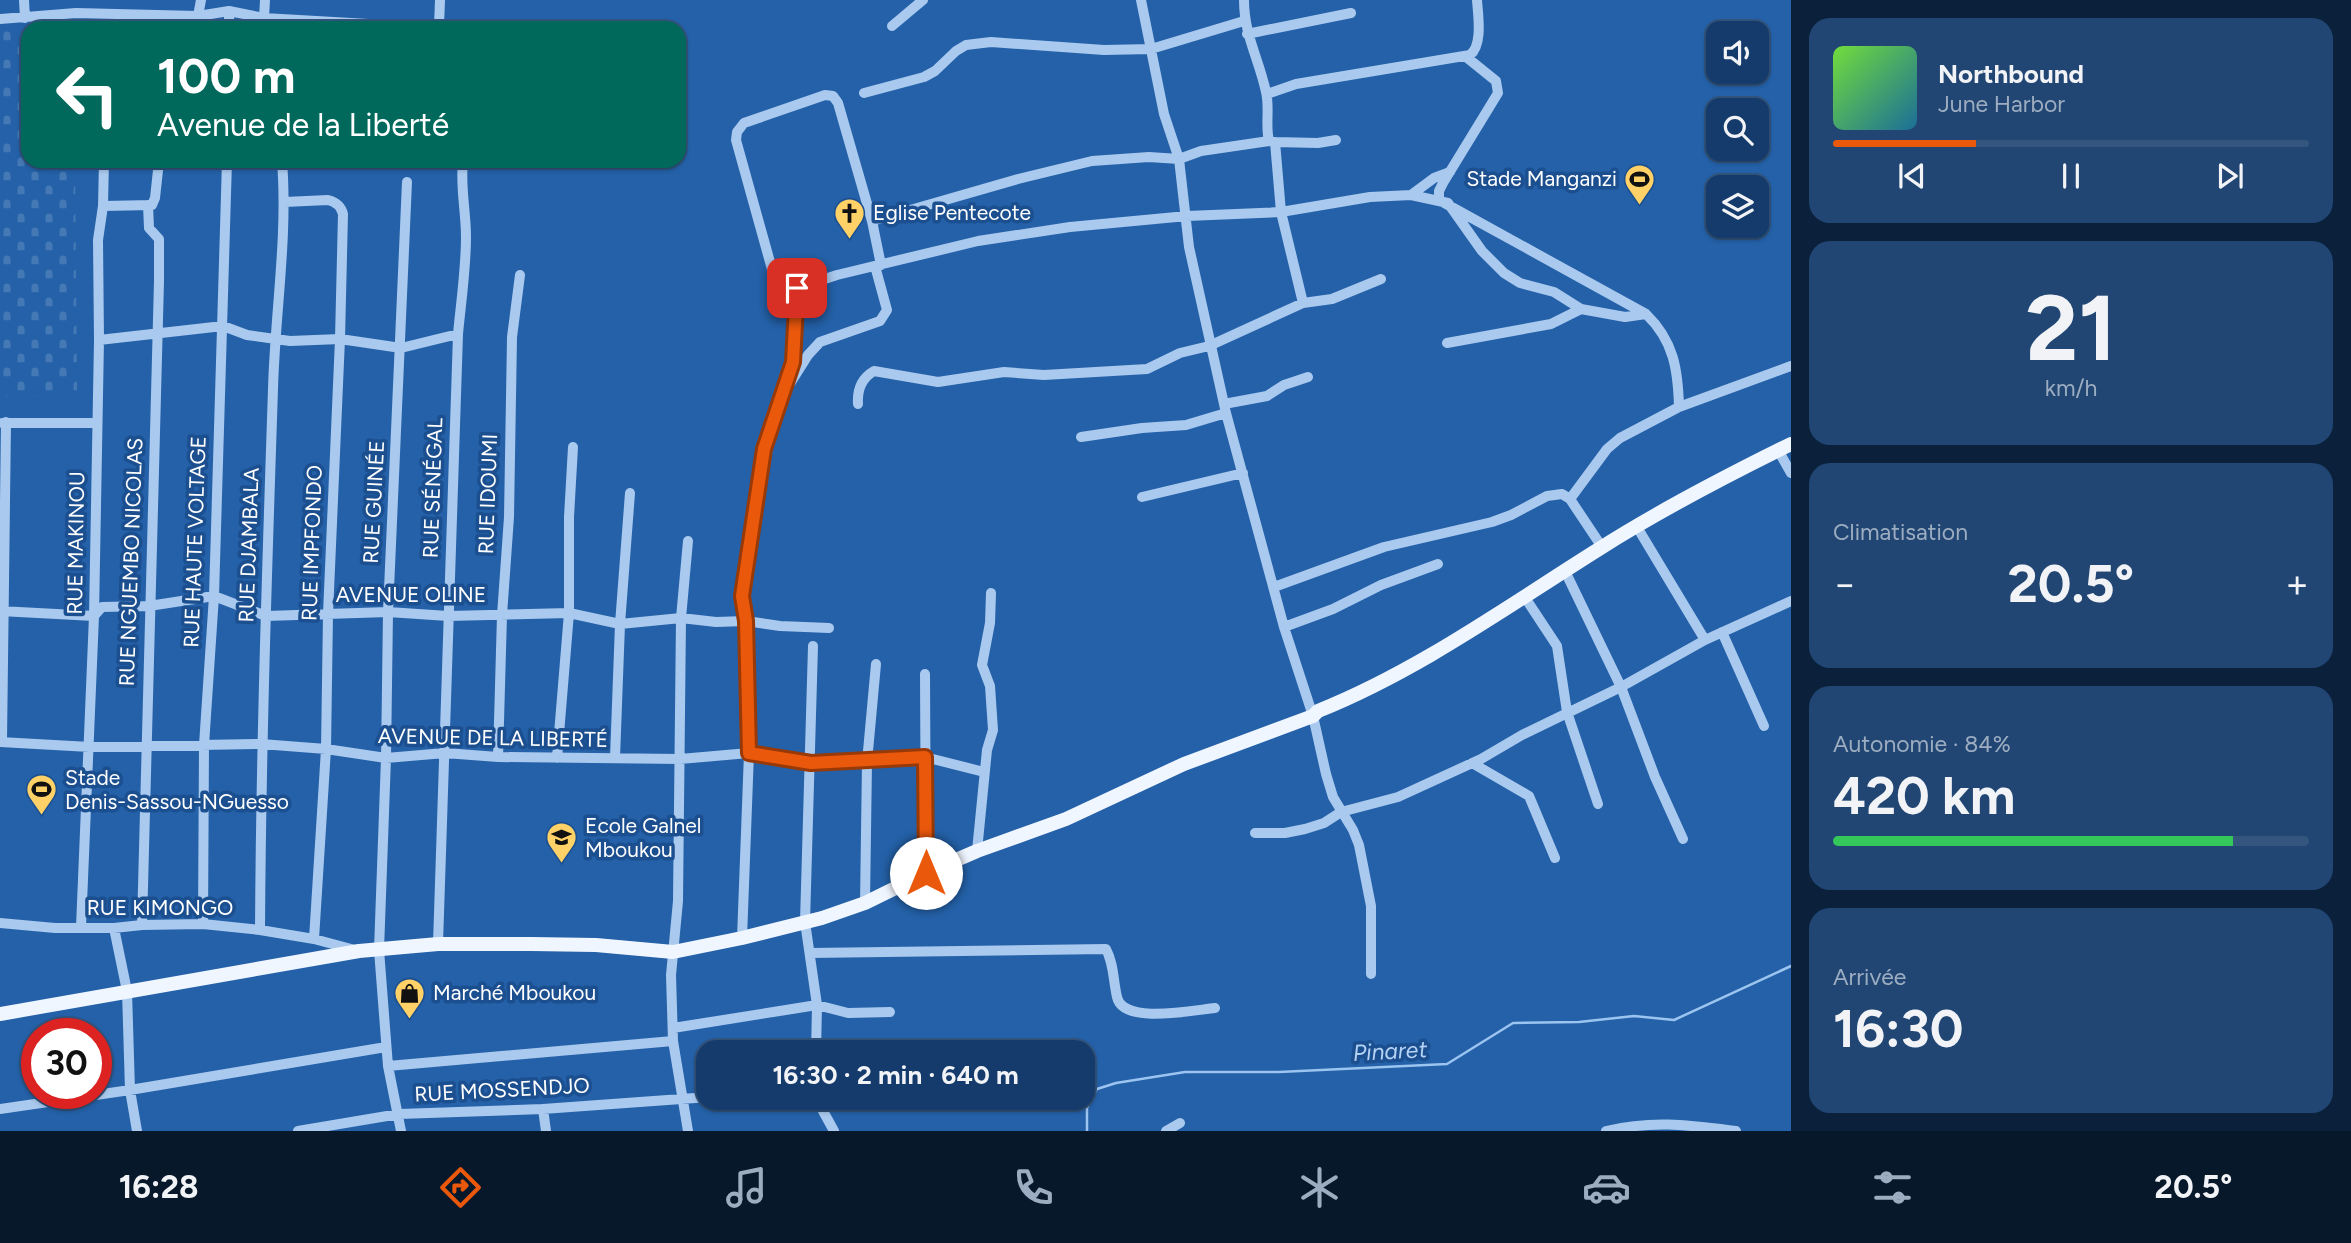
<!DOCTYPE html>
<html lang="fr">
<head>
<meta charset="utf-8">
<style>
	body { margin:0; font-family:Figtree,sans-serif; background:#214673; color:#f1f3f6; height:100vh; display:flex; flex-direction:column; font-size:26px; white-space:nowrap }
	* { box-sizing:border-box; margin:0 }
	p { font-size:23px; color:#9dadc1 }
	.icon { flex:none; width:38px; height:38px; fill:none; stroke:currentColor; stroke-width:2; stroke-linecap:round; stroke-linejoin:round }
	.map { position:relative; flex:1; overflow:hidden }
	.drawer { display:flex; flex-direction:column; gap:18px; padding:18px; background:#0b203b; width:560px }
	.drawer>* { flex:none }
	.hud { position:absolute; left:21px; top:21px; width:665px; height:147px; border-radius:21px; box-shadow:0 2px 5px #0004,0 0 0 2px #33557e; background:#00695c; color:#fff; overflow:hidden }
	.tools { position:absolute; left:1706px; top:21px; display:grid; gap:14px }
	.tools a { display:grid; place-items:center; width:63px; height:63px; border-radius:14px; background:#143b6b; box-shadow:0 2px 5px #0004,0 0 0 2px #33557e; font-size:35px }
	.speed { position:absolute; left:21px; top:1018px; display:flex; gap:14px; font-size:35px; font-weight:700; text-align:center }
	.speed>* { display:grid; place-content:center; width:91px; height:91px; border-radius:50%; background:#143b6b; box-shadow:0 2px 5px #0004,0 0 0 2px #33557e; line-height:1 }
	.speed .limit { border:10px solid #d22; background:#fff; color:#111 }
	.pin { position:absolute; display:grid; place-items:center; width:60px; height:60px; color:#fff; margin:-30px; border-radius:14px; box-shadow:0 4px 10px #0006 }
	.me { position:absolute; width:77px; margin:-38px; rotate:0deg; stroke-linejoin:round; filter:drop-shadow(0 0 5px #0008) }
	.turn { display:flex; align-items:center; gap:24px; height:147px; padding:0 21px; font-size:32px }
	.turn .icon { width:91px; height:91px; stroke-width:2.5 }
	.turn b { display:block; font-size:49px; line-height:60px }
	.big { font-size:52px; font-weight:700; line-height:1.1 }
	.drawer .card { flex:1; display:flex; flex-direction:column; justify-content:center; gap:10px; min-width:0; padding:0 24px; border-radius:21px; background:#214673 }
	.drawer .dial { align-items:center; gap:0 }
	.dial b { font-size:91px; line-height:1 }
	.song { display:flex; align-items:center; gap:21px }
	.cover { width:84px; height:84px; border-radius:10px; background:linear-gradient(135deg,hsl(100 70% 55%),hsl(200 70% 35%)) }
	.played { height:7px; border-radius:4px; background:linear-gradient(90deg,#ea580c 30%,#33557e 30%) }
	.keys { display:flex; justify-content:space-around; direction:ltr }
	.heat { display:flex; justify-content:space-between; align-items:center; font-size:38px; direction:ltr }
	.charge { height:10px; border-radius:5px; background:linear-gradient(90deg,#34c759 84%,#33557e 0) }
	.trip { position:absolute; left:696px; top:1040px; width:399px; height:70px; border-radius:21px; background:#143b6b; box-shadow:0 2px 5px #0004,0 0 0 2px #33557e; font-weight:700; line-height:70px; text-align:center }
	.dock { display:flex; height:112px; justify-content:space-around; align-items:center; background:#08182b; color:#9dadc1 }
	.dock .icon { width:49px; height:49px }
	.dock .on { color:#ea580c }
	.dock b { font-size:32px; color:#f1f3f6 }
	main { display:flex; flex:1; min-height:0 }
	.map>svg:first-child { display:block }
</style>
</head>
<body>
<main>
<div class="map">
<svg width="1791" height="1131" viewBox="0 0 1791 1131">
	<defs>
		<pattern id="cemetery-stones" width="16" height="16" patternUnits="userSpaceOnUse" patternTransform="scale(1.75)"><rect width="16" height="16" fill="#2461a8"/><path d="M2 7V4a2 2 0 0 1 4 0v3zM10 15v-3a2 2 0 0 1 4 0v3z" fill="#4579b5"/></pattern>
	</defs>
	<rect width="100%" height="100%" fill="#1b4f8f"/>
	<!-- green -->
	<path fill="#2461a8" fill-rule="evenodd" d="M0 0H1791V1131H0ZM28 28H679V161H28ZM1718 33H1757V72H1718ZM1718 110H1757V149H1718ZM1718 187H1757V226H1718ZM37 1034H96V1094H37ZM709 1052H1083V1097H709Z"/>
	<!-- cemetery -->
	<path fill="url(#cemetery-stones)" d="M0 31H28V161H75L77 395 0 396Z"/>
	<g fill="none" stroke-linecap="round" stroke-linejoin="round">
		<!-- stream -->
		<path stroke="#9cc4f0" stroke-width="2.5" d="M1087 1131V1108L1097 1089 1116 1083 1185 1072H1279L1447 1064 1513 1023 1579 1022 1634 1016 1674 1020 1791 966"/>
		<!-- minor -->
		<path stroke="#a9c9ee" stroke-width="10" d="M24 0 25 18
			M1141 0 1164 114 1179 159 1189 247 1226 413 1284 627 1313 716 1326 774 1333 797 1353 830 1359 845 1371 906V974
			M1244 0C1244 35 1259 59 1266 92 1270 108 1265 125 1269 141L1275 142 1281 212 1303 303
			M198 16 201 0
			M264 18 265 0
			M0 19 76 13 198 16 229 11 264 18 421 27 466 24 474 28
			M439 26 440 0
			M892 26 923 0
			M229 28V11
			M1247 34 1351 13
			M1465 56 1496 81 1498 93 1443 183 1439 191V200L1646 314C1674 341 1678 370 1679 407
			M864 93 924 77 935 71 956 51 966 45 991 42 1104 50 1151 49 1244 21
			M1267 94 1296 84 1470 55C1483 45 1478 15 1477 0
			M1275 142 1318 143 1336 140
			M1411 195 1434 178 1450 172
			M285 202 328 200C336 202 341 206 343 214L340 339 328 614 326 749 314 939
			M103 206 152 205 155 198 159 161
			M872 221 1018 179 1092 161 1149 157 1179 159 1201 151 1269 141
			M797 288 837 275 978 241 1070 227 1187 216 1281 212 1370 197 1411 195 1448 203 1482 251 1504 273 1520 283 1554 292 1581 309
			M99 340 223 326 247 335 290 341 340 339 401 348 458 334
			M1447 343 1551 324 1581 309 1625 317 1646 314
			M791 382 808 355 820 342 880 321 887 310 875 266
			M858 404C857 389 862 378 874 371L938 382 1004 372 1044 375 1147 369 1180 353 1209 346 1303 303 1332 299 1381 279
			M1224 404 1267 396 1284 385 1308 377
			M2 423H97
			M1081 437 1142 428 1186 425 1226 413
			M1778 450 1791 473
			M1142 497 1243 473
			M1637 527 1705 640
			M1602 547 1570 499 1607 449 1620 438 1679 407 1791 366
			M1565 571 1621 687 1655 777 1683 839
			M1274 587 1384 547 1492 522 1511 515 1547 496 1562 494 1570 499
			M1524 596 1557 646 1567 712 1598 804
			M0 611 94 616 102 607 149 606 214 596 266 616 388 612 448 616 569 613 620 624 681 618 716 622 746 621 780 626 829 628
			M1284 627 1333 609 1381 585 1438 564
			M1722 632 1764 726
			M813 646 805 922 817 1005 816 1052
			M925 674 926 873
			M0 742 90 747 261 744 326 749 386 758 445 753 498 757 680 759 749 753 811 763 925 757 984 772
			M2 742 6 422
			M498 757 502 615 509 517 512 337 520 275
			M557 758 569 613V517L573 447
			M615 758 620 624 630 493
			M1472 763 1529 796 1555 858
			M1255 833H1285L1305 829 1324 823 1341 812 1398 797 1481 759 1522 735 1621 687 1705 640 1791 601
			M977 851 987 750 993 730 990 686 982 665 990 623 991 593
			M865 903 867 762 876 664
			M0 923 55 928H114L142 925 203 924 260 930 314 939 355 950
			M203 924 204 745 214 596 227 161
			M142 925 159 281V239L149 228 148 205
			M81 927 94 616 99 340 98 240 103 206 104 161
			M114 928 127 991 130 1090 137 1131
			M260 930C261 749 267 569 273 389 275 313 288 237 282 161
			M742 938 749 753 746 621 742 596 764 449 793 362 797 288 779 286 775 280 736 140 737 132 744 123 825 95 833 96 838 103 872 221 881 265
			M438 944 458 334C461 302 466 269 466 237 466 211 460 187 463 161
			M810 953 1106 949C1114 964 1113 980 1117 997 1123 1025 1194 1010 1215 1008
			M673 1028 817 1005 848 1013 890 1012
			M388 1066 673 1041
			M828 1097 823 1111 834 1131
			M0 1109 130 1090 386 1047
			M543 1109 546 1131
			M298 1131 399 1114 543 1109 709 1097
			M401 1131 388 1066 379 950 386 758 388 612 407 182
			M688 1131 673 1041 671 975 678 901 681 618 688 541
			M1166 1131 1180 1123
			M1606 1131C1653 1120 1688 1125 1736 1131"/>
		<!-- major -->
		<path stroke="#f0f6ff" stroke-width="14" d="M0 1014 359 951 438 944H531L596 945 673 952 742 938 822 918 865 903 926 873 977 851 1066 819 1184 764 1313 716 1318 711C1418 671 1508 606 1599 549 1660 510 1726 476 1791 444"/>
	</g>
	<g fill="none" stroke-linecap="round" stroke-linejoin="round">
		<defs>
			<path id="route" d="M797 288 793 362 764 449 742 596 746 621 749 753 811 763 925 757 926 873"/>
		</defs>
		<!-- route casing -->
		<use href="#route" stroke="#983908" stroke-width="18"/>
		<!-- route -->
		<use href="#route" stroke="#ea580c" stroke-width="12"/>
	</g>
	<!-- icons -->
	<defs>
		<symbol id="stadium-pin" viewBox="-11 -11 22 30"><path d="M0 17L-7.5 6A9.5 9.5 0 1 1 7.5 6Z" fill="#ffd166" stroke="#1b4f8f"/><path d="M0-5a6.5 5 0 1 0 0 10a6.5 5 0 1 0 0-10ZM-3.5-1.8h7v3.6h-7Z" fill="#111"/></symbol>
		<symbol id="church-pin" viewBox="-11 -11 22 30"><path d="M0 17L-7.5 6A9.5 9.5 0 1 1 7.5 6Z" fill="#ffd166" stroke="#1b4f8f"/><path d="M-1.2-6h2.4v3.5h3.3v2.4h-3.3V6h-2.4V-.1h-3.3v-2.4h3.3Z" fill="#111"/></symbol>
		<symbol id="school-pin" viewBox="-11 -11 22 30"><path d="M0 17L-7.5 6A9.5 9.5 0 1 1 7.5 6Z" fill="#ffd166" stroke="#1b4f8f"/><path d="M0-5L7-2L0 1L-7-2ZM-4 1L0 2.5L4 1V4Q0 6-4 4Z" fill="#111"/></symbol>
		<symbol id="shop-pin" viewBox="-11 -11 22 30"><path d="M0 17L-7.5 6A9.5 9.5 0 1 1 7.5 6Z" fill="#ffd166" stroke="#1b4f8f"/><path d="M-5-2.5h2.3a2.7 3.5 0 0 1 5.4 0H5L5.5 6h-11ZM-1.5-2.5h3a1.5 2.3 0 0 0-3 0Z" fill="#111"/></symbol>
	</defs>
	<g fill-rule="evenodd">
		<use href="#stadium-pin" x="1622" y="162" width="35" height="47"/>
		<use href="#church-pin" x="832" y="196" width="35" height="47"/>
		<use href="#stadium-pin" x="24" y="772" width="35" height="47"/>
		<use href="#school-pin" x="544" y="820" width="35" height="47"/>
		<use href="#shop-pin" x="392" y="976" width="35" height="47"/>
	</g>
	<g text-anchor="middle" stroke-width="7" stroke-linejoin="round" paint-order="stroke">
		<!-- poi labels -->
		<g font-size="21" fill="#fff" stroke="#1b4f8f" text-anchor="start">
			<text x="1617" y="186" text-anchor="end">Stade Manganzi</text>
			<text x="873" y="220">Eglise Pentecote</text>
			<text x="65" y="785">Stade<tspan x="65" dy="24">Denis-Sassou-NGuesso</tspan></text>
			<text x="585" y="833">Ecole Galnel<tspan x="585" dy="24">Mboukou</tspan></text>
			<text x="433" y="1000">Marché Mboukou</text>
		</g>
		<!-- street labels -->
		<g font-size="21" fill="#fff" stroke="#1b4f8f">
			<text transform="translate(433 488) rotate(-88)" y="7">RUE SÉNÉGAL</text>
			<text transform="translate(488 494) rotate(-88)" y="7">RUE IDOUMI</text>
			<text transform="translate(374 502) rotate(-87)" y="7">RUE GUINÉE</text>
			<text transform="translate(195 542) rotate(-88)" y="7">RUE HAUTE VOLTAGE</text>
			<text transform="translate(76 543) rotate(-89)" y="7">RUE MAKINOU</text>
			<text transform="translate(312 543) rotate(-88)" y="7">RUE IMPFONDO</text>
			<text transform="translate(249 545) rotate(-88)" y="7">RUE DJAMBALA</text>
			<text transform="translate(131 562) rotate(-88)" y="7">RUE NGUEMBO NICOLAS</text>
			<text x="411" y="602">AVENUE OLINE</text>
			<text transform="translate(493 738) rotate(1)" y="7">AVENUE DE LA LIBERTÉ</text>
			<text x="160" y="915">RUE KIMONGO</text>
			<text transform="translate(502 1090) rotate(-3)" y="7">RUE MOSSENDJO</text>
		</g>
		<!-- water labels -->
		<g font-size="23" font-style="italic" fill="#b5d3f5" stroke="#1b4f8f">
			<text transform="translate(1390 1051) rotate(-3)" y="8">Pinaret</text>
		</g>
	</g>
</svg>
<div class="tools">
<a><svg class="icon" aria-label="sound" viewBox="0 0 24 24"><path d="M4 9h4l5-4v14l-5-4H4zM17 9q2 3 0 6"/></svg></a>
<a><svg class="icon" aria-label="search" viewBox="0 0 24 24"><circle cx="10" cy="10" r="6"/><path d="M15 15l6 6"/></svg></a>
<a><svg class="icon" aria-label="layers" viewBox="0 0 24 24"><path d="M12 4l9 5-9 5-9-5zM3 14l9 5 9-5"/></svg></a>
</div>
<div class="speed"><div class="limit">30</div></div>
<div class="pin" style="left:797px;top:288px;background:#d93025"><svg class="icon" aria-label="arrive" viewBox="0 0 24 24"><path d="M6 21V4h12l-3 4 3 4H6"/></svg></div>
<svg class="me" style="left:926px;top:873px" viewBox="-20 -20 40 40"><circle r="19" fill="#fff"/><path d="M0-13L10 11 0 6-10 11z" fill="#ea580c"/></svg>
<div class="trip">16:30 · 2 min · 640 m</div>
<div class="hud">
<div class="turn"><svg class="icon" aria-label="left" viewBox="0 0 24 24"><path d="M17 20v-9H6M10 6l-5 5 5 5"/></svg><div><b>100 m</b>Avenue de la Liberté</div></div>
</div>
</div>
<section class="drawer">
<div class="card">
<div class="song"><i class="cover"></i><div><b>Northbound</b><p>June Harbor</p></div></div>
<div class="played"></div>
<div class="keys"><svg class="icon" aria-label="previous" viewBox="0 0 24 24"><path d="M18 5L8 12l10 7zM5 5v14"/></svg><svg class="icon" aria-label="pause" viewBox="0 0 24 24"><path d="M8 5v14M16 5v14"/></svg><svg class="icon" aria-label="next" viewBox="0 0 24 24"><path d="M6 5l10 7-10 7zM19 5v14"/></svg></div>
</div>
<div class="card dial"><b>21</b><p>km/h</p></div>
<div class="card"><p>Climatisation</p>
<div class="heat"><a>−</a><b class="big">20.5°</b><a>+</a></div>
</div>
<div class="card"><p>Autonomie · 84%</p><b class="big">420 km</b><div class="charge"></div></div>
<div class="card"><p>Arrivée</p><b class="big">16:30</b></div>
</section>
</main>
<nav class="dock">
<b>16:28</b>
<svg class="icon on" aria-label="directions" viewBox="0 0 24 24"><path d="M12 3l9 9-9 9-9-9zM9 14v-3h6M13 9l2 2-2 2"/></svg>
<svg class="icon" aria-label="music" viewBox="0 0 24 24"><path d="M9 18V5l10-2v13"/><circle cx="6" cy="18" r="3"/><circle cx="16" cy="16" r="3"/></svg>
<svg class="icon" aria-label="phone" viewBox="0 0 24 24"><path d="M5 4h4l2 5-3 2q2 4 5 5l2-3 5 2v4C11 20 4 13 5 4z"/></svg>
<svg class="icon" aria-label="climate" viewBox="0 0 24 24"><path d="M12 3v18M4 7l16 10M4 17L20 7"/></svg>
<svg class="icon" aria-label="car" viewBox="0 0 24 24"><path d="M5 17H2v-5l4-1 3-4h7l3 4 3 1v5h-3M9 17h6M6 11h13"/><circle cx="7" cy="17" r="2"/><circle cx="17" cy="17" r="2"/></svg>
<svg class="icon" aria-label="filters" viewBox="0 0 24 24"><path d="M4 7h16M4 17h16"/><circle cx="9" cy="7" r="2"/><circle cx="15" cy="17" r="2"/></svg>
<b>20.5°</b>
</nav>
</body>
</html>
